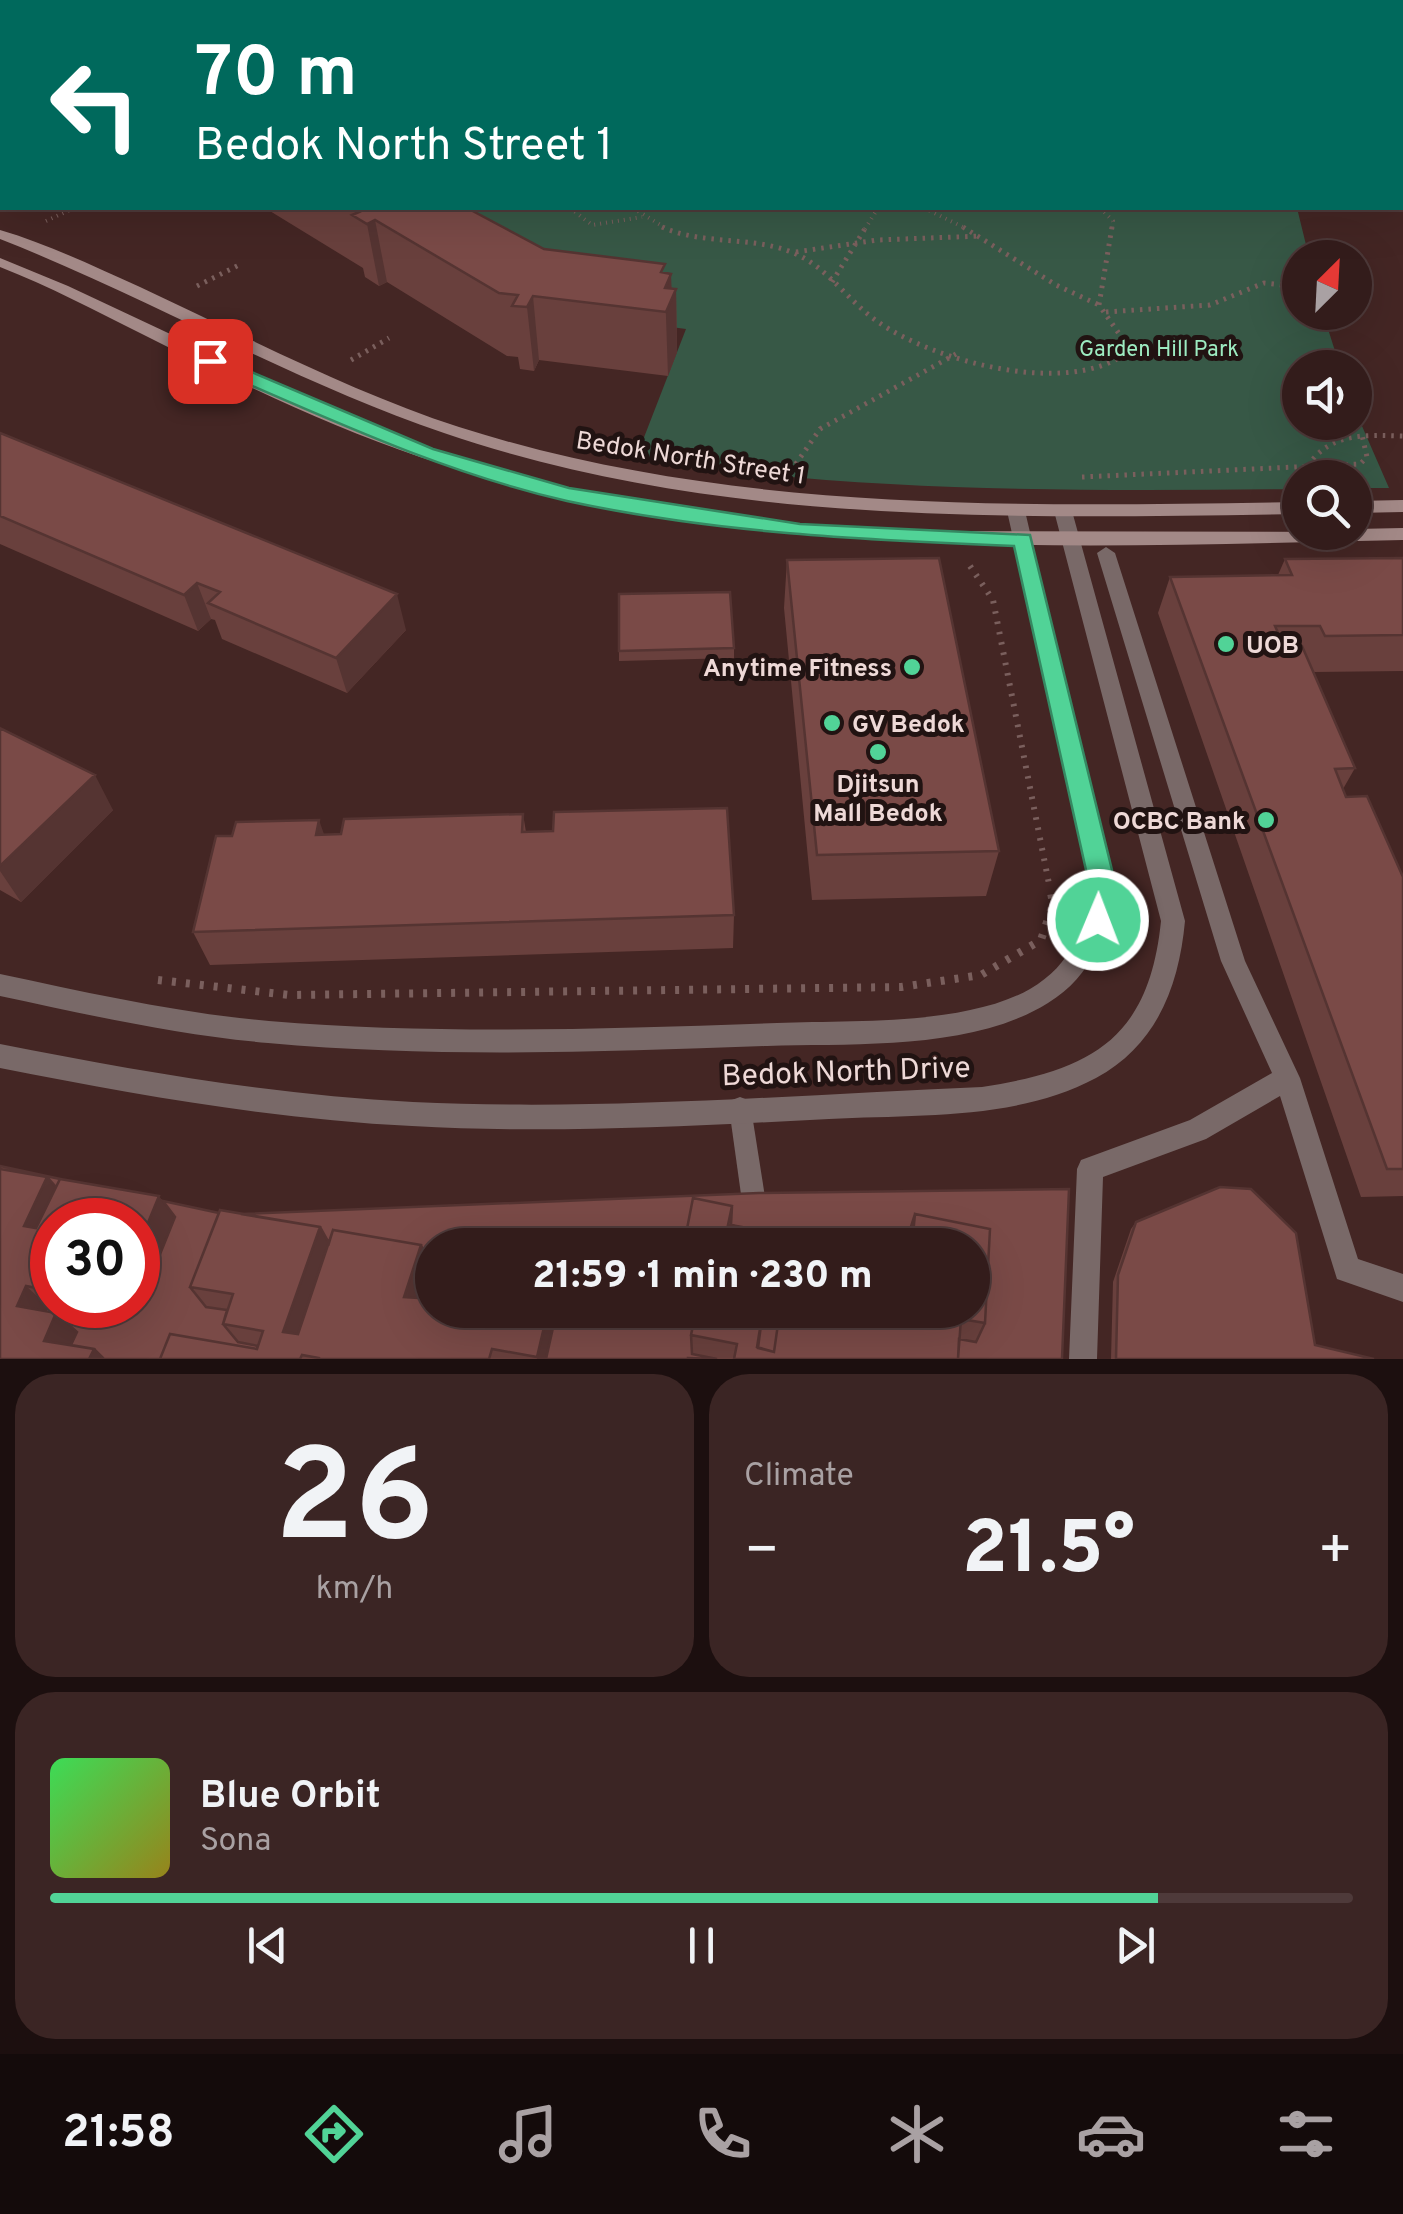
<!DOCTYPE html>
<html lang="en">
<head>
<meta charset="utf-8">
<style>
	body { margin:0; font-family:Overpass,sans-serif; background:#3b2524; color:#f1f3f6; height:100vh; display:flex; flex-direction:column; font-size:38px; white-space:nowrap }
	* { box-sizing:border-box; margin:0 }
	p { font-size:32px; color:#a9a1a3 }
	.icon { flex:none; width:55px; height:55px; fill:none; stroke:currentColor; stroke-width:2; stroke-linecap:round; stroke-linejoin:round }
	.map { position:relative; height:1359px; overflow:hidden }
	.drawer { display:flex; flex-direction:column; gap:15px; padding:15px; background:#1c0f0f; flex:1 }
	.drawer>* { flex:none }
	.hud { position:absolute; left:0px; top:0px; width:1405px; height:210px; box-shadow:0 10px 40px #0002,0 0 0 2px #4e3a3a; background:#00695c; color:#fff; overflow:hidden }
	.needle { width:65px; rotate:24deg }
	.fabs { position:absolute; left:1282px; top:240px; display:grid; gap:20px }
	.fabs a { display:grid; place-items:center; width:90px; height:90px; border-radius:50%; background:#331c1b; box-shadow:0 10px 40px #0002,0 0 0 2px #4e3a3a; font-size:50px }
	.speed { position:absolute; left:30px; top:1198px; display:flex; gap:20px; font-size:50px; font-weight:700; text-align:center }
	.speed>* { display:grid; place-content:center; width:130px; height:130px; border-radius:50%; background:#331c1b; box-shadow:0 10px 40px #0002,0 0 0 2px #4e3a3a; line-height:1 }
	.speed .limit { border:15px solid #d22; background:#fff; color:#111 }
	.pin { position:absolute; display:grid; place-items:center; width:85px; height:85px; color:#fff; margin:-42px; border-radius:20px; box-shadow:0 5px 15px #0006 }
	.me { position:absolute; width:110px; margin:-55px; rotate:1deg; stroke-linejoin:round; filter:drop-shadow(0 0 8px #0008) }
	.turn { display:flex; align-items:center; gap:35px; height:210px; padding:0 30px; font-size:45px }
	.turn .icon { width:130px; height:130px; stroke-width:2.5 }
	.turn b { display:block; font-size:70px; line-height:85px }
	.big { font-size:75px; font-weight:800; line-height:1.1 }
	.drawer .widget { flex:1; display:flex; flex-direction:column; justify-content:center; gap:15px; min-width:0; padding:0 35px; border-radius:40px; background:#3b2524 }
	.drawer .dial { align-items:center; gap:0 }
	.dial b { font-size:130px; line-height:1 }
	.song { display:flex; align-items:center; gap:30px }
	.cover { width:120px; height:120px; border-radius:15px; background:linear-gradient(135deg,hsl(130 70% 55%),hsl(50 70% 35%)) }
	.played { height:10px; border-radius:5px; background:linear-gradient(90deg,#51d397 85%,#4e3a3a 85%) }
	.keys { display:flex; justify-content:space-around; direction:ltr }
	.heat { display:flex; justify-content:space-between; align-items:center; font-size:55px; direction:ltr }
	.drawer .tiles { flex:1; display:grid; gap:15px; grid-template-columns:1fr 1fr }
	.widget:last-child { grid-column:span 2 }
	.trip { position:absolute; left:415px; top:1228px; width:575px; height:100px; border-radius:50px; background:#331c1b; box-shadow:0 10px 40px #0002,0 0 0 2px #4e3a3a; font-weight:800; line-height:100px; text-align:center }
	.tabs { display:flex; height:160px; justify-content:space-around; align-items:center; background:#140b0b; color:#a9a1a3 }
	.tabs .icon { width:70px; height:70px }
	.tabs .on { color:#51d397 }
	.tabs b { font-size:45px; color:#f1f3f6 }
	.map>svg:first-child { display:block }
</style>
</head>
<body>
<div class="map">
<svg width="1403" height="1359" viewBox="0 0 1403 1359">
	<rect width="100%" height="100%" fill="#442624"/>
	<!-- green -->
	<path fill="#375846" d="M455 208H1297L1309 257 1300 258V312L1323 313 1340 367 1300 368V422H1355V410L1389 488H1355V478H1300V489C1078 491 856 493 636 458L686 329 550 311Z"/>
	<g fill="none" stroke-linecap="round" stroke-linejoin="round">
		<!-- path-far3 -->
		<path stroke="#7a5f5d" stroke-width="4" stroke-dasharray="1 5" stroke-linecap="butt" d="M54 2 58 0
			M570 208 592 225 642 217
			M633 208 667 229
			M924 208 967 229
			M1100 208 1113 221 1112 229
			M46 221 74 208
			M865 229 878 208"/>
		<!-- path-far2 -->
		<path stroke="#7a5f5d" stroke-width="5" stroke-dasharray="2.5 6" stroke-linecap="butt" d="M662 227C704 246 754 235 796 254 829 269 849 302 878 322 936 362 1065 396 1125 354L1120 335 1099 305 1112 227
			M963 227 1056 285 1099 305
			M796 252 877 240 982 236
			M832 282 866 227
			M197 286 239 265
			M1106 312 1210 305 1264 283 1300 287
			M351 360 389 338
			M1308 466C1330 432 1366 435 1403 436
			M791 471 820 429 956 354
			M1082 477 1360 464 1367 457 1362 435"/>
		<!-- path-far1 -->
		<path stroke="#7a5f5d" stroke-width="6" stroke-dasharray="2.5 8" stroke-linecap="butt" d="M970 566 993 600 1050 889"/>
		<!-- path -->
		<path stroke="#7a5f5d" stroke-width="8" stroke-dasharray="4 10" stroke-linecap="butt" d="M158 980 289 995 901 987 981 975 1041 940 1053 904 1050 887"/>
		<!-- lane -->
		<path fill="#796968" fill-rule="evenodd" d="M740 1097 748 1100 751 1108 768 1216 764 1224 756 1228 748 1224 744 1216 729 1108 732 1100Z"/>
		<!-- street -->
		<path fill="#796968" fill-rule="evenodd" d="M1016 505 1025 511 1112 882C1107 932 1094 975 1048 1003 971 1051 854 1043 767 1046 601 1052 434 1058 268 1043 177 1035 89 1015 0 996V974C89 993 178 1013 269 1021 438 1035 607 1029 777 1023 851 1020 965 1026 1030 989 1073 964 1084 928 1090 882L1007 511Z
			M1063 505 1072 511 1185 921C1179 986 1157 1045 1096 1078 1015 1121 918 1114 829 1119 690 1126 551 1134 412 1126 273 1119 136 1095 0 1068V1044C137 1071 274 1095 413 1102 602 1111 793 1095 982 1087 1092 1070 1149 1039 1161 921L1054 511Z
			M1106 547 1115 553 1245 961 1300 1078 1358 1259 1403 1274V1302L1337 1279 1280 1096 1206 1139 1103 1177 1097 1359H1069L1077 1169 1081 1160 1190 1120 1272 1073 1221 961 1097 553Z"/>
		<!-- secondary -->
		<path fill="#a38987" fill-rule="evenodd" d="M0 230C48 244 95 267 140 287 245 336 349 391 459 427 731 514 1018 506 1300 502V514C1014 518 719 527 444 433 291 381 150 298 0 239Z
			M0 258 68 286 334 411 434 450 548 484 667 507 788 523 911 531 1355 532V529L1403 528V540C1073 547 738 564 420 457 325 425 234 380 144 335 96 311 49 286 0 267Z
			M1403 500V512L1355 513V501Z"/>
	</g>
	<!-- wall -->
	<path fill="#69403d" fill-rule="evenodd" d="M388 0H542V2H414Z
		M727 0H1169L1168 2H727Z
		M1370 0H1403V149L1402 2H1371Z
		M2 71V164L0 163V72Z
		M265 208H467L544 249 665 273 672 288 676 289 677 352 668 376 539 360 534 371 520 369 518 357 507 356 387 282 379 286 365 277 363 268Z
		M0 433 406 630 347 693 222 639 215 620 211 619 198 631 0 544Z
		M1403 558V671L1314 672 1355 768 1343 789 1346 797 1403 877V1196L1361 1197 1158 613 1170 577 1278 575 1285 559Z
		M787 560 999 851 986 896 812 900 784 608Z
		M734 648V658L619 661V651Z
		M0 728 113 810 21 902 0 890Z
		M523 814 526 832 734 915 733 948 210 965 193 932 232 836 341 834Z
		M0 1166 219 1213 241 1214 1069 1189 1062 1359H0ZM52 1220H138V1305H52ZM432 1245H972V1310H432Z
		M1136 1222 1315 1345 1374 1359H1111L1113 1282 1131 1229Z"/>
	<!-- shaded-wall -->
	<path fill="#553432" d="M215 0H229L230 2H212Z
		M375 220 387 282 379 286 367 224Z
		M671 274 672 299 676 289 677 352 668 376 665 288Z
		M533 296 539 360 534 371 527 307Z
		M197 583 211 619 198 631 184 595Z
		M397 594 406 630 347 693 336 658Z
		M95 775 113 810 21 902 0 871V866Z
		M319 820 331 854 316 835Z
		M47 1177 96 1220 52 1248 24 1226Z
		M159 1196 196 1244 165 1323 138 1293V1247Z
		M320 1227 340 1264 315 1357 283 1332Z
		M421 1245 432 1273 439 1342 404 1297Z
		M26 1286 103 1356 104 1359H65L44 1341 17 1306Z
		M82 1305H115V1338Z
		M548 1310H566L557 1359H537Z"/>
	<!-- building -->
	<path fill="#7a4a47" stroke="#553432" stroke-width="2.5" d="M92 0H215L212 2H88Z
		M1011 0H1169L1168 2H1037Z
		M2 71V107H0V72Z
		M352 208H467L544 249 665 264 661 272 671 274 665 288 676 289 666 312 533 296 527 307 512 306 518 295 499 293 375 220 367 224 352 215 359 212Z
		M0 433 397 594 336 658 208 603 220 592 197 583 184 595 0 516Z
		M939 558 999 851 817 855 787 560Z
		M1403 558V635L1325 636 1320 626H1275L1284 646H1302L1355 768 1335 769 1346 797 1367 796 1403 877V1169H1387L1170 577 1292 575 1285 559Z
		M730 592 734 648 619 651V594Z
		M0 728 95 775 0 866Z
		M727 808 734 915 193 932 216 836H232L236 822 319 820 316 835 341 834 344 819 523 814 522 832 553 831 554 812Z
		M0 1166 60 1179 56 1187 47 1177 0 1169Z
		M0 1169 47 1177 24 1226 36 1228 60 1179 159 1196 138 1247V1220H52V1291L26 1286 17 1306 56 1313 44 1341 94 1349 89 1359H0Z
		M1220 1187 1251 1189 1296 1233 1315 1345 1374 1359H1116L1118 1275 1136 1222Z
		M1069 1189 1062 1359H958L959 1339 976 1342 985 1323 990 1229 915 1214 908 1236 907 1245H822L790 1239 789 1245H773L774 1233 731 1225 732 1206 693 1198 686 1234 658 1229 655 1245H432L429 1264 421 1245 333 1230 329 1243 320 1227 241 1214 759 1193Z
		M693 1198 732 1206 728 1225 774 1233 772 1245H655L658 1229 686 1234Z
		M163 1201 219 1213 190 1287 206 1307 227 1310 223 1324 238 1342 258 1346 257 1349 170 1334 160 1359H104L94 1349 71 1345 77 1332 56 1313 46 1311 48 1306 90 1314 94 1305H138V1298L142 1299 175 1217Z
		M220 1210 320 1227 283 1332 298 1334 333 1230 421 1245 404 1297 418 1298 432 1251V1310H548L537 1357 492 1349 489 1359H319V1358L302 1355 300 1359H160L170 1334 257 1349 263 1331 223 1324 233 1294 190 1287Z
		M915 1214 990 1229 985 1323 961 1319 958 1359H734L737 1344 691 1335 696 1310H763L757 1347 774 1352 780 1310H875L874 1319 889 1321 890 1310H972V1245H912Z
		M790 1239 822 1245H789Z
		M557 1310H646V1316L693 1326 691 1335 692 1354 717 1359 688 1358V1359H546Z
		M763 1310H780L774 1352 758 1348Z
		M875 1310H885L884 1320 874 1319Z"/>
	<!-- route -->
	<path fill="#51d397" stroke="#358962" stroke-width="2.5" d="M204 357H216L433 449 569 488 800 524 1030 535 1112 870 1108 928H1089L1085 920 1086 870 1014 546C864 540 715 533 567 501 440 472 323 416 204 365Z"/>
	<!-- markers -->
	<g fill="#51d397" stroke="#211312" stroke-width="4">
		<circle cx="1226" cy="644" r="10"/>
		<circle cx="912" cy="667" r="10"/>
		<circle cx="832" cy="723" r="10"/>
		<circle cx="878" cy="752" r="10"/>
		<circle cx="1266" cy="820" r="10"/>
	</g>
	<g text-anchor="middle" stroke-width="10" stroke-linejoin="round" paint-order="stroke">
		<!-- far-park labels -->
		<g font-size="22" fill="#9debc1" stroke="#211312">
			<text x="1159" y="356">Garden Hill Park</text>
		</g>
		<!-- street labels -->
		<g font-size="25" fill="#eed9d7" stroke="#211312">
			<text transform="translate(691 457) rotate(9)" y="9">Bedok North Street 1</text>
		</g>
		<!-- poi labels -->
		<g font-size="25" font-weight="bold" fill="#eed9d7" stroke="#211312" text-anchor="start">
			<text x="1246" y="653">UOB</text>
			<text x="892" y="676" text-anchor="end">Anytime Fitness</text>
			<text x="852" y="732">GV Bedok</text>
			<text x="878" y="792" text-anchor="middle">Djitsun<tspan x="878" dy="29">Mall Bedok</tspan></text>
			<text x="1246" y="829" text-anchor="end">OCBC Bank</text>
		</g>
		<!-- near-street labels -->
		<g font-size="30" fill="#eed9d7" stroke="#211312">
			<text transform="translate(846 1071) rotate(-2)" y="10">Bedok North Drive</text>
		</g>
	</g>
</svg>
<div class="fabs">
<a><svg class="needle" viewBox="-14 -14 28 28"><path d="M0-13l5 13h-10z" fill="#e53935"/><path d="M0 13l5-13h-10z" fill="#a9a1a3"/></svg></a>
<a><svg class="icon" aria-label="sound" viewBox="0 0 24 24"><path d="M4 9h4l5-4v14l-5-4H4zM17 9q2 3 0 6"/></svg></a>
<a><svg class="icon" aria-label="search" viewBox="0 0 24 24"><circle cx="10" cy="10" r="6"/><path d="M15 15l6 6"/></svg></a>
</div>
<div class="speed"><div class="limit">30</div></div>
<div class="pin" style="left:210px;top:361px;background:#d93025"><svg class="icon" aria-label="arrive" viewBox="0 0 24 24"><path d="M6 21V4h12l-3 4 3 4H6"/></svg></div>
<svg class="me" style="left:1098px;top:920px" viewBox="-20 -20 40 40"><circle r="17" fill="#51d397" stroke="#fff" stroke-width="3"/><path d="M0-11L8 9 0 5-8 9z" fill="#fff"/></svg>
<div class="trip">21:59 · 1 min · 230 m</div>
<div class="hud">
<div class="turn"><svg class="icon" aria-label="left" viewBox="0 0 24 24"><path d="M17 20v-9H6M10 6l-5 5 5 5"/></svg><div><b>70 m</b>Bedok North Street 1</div></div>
</div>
</div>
<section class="drawer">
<div class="tiles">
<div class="widget dial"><b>26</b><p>km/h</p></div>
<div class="widget"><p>Climate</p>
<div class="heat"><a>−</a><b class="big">21.5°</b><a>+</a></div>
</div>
<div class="widget">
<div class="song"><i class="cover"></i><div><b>Blue Orbit</b><p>Sona</p></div></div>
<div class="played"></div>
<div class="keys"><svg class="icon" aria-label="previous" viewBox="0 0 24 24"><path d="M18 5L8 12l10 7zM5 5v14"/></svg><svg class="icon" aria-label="pause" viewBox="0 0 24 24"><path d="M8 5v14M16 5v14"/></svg><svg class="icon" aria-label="next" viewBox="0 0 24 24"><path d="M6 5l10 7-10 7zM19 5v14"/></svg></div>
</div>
</div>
</section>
<nav class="tabs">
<b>21:58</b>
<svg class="icon on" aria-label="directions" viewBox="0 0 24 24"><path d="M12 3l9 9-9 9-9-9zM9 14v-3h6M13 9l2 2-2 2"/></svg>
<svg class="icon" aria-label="music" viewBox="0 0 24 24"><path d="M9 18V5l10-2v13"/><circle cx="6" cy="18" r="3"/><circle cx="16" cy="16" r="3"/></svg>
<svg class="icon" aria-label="phone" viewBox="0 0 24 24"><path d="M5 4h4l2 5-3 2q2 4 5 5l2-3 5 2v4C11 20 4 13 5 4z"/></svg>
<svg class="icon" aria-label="climate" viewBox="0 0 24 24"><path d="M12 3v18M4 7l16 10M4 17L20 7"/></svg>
<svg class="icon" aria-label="car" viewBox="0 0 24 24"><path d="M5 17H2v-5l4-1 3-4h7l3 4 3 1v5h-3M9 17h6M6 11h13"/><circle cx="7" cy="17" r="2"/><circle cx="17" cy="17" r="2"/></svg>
<svg class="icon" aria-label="filters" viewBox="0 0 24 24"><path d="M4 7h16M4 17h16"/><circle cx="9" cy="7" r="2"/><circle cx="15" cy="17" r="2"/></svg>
</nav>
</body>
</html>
